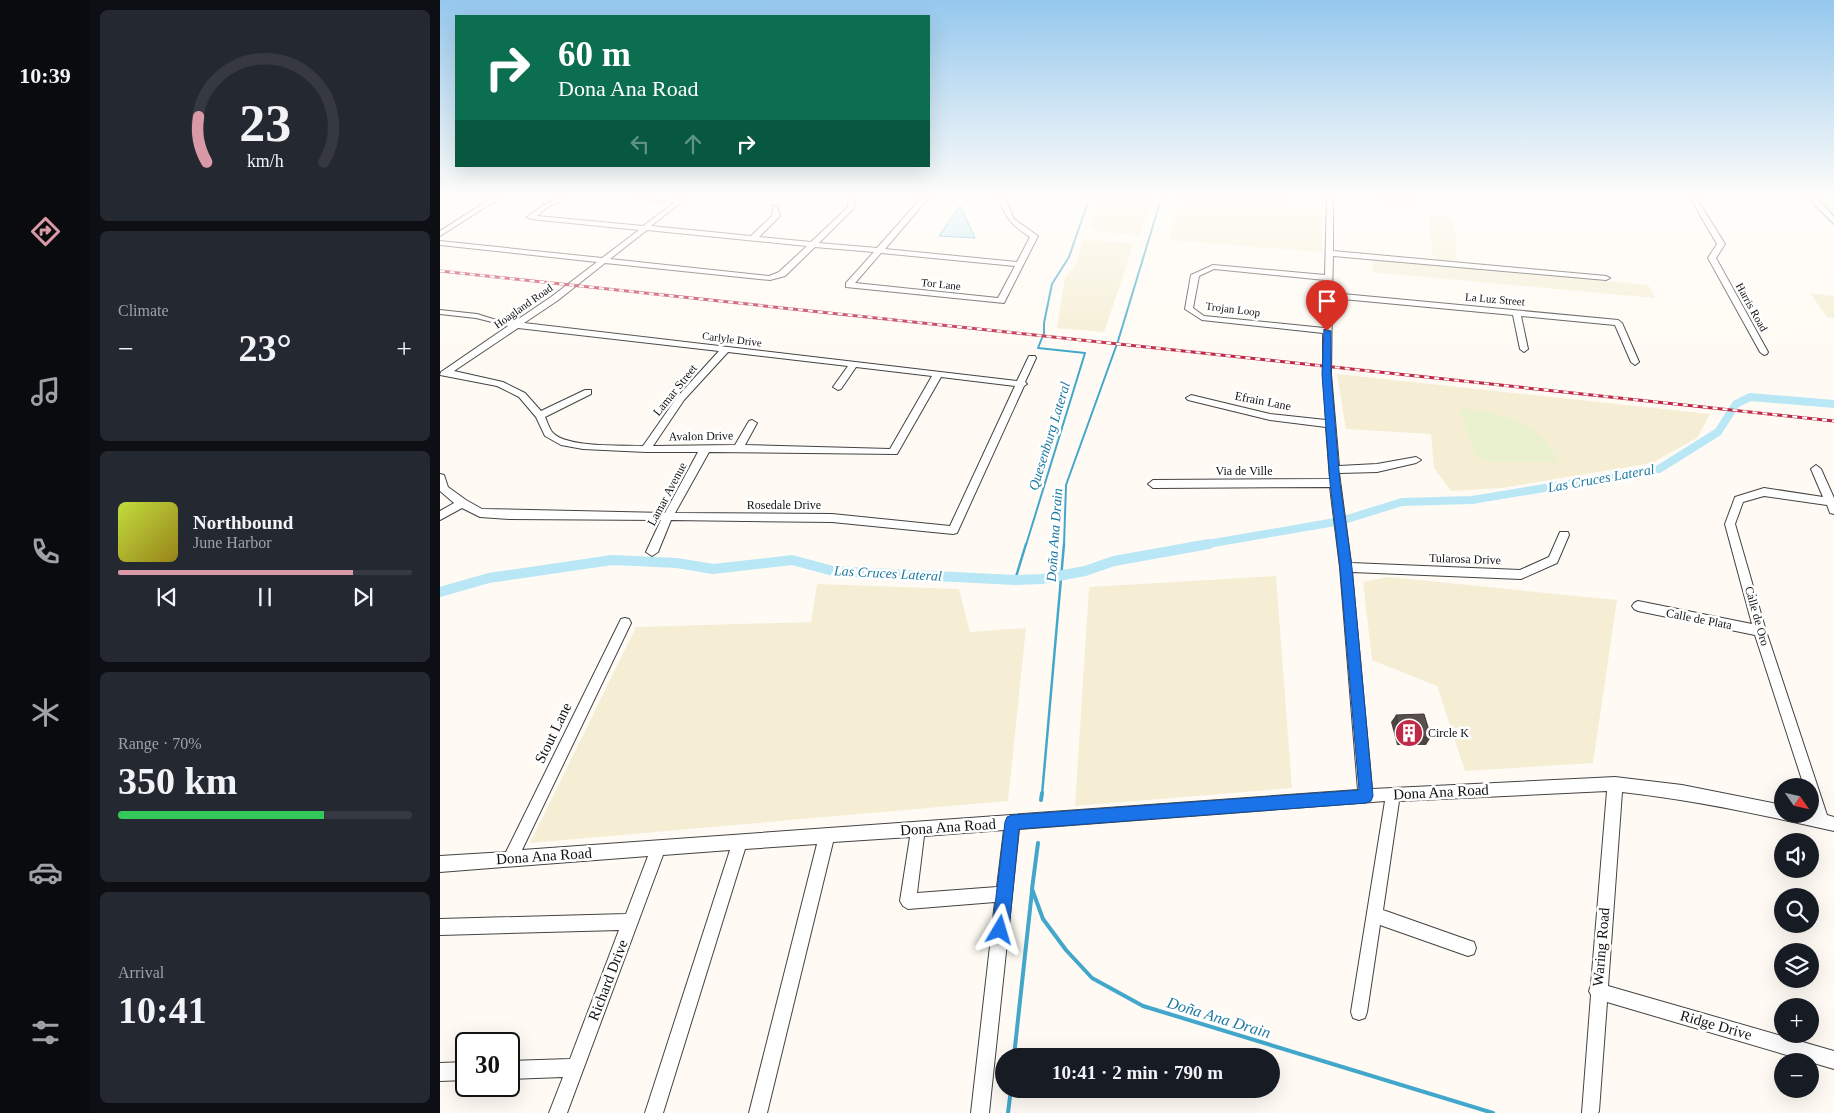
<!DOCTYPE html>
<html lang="en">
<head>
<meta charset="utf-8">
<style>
	body { margin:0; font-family:Georgia,serif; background:#242831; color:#f1f3f6; height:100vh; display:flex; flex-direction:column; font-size:19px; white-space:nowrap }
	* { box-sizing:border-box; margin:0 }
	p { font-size:16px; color:#9ea1a6 }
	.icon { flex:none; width:28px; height:28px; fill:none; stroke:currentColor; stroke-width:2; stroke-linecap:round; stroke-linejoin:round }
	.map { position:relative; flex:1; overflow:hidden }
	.drawer { display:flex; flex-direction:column; gap:10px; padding:10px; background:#0d0f14; width:350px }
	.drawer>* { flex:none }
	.banner { position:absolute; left:15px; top:15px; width:475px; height:152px; border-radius:0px; box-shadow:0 5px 20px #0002; background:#0b6e4f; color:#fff; overflow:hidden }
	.needle { width:32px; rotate:124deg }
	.controls { position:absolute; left:1334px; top:778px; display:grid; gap:10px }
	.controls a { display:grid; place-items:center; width:45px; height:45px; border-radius:50%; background:#171b24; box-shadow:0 5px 20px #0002; font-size:25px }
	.speed { position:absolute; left:15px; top:1032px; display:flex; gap:10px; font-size:25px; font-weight:700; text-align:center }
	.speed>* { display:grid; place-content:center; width:65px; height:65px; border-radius:50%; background:#171b24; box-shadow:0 5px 20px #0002; line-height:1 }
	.speed .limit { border:2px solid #111; border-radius:8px; background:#fff; color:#111 }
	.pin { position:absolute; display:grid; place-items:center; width:42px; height:42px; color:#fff; margin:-51px -21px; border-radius:50% 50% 50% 0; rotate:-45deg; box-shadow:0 0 5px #0007 }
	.pin .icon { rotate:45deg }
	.me { position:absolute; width:55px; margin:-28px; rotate:7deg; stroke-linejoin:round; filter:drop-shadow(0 0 4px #0008) }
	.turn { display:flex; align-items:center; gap:18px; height:105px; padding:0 20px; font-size:22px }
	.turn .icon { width:65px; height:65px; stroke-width:2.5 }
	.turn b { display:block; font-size:35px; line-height:42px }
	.lanes { display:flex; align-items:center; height:48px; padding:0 20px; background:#0003; justify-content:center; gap:25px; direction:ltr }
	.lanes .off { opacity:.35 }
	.big { font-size:38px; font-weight:700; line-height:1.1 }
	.drawer .card { flex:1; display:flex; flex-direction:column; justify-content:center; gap:8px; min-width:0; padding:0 18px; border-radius:8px; background:#242831 }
	.drawer .dial { align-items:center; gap:0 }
	.dial svg { height:130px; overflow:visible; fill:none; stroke:#363941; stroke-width:7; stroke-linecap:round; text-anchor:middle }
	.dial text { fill:#f1f3f6; stroke:none }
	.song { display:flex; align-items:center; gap:15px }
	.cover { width:60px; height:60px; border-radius:8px; background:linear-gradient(135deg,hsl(70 70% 55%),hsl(50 70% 35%)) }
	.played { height:5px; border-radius:2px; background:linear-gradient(90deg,#da99a7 80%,#363941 80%) }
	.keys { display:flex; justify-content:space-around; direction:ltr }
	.heat { display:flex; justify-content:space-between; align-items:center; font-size:28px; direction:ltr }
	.charge { height:8px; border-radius:4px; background:linear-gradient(90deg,#34c759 70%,#363941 0) }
	.trip { position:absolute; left:555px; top:1048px; width:285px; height:50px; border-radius:25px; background:#171b24; box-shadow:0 5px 20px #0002; font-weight:700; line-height:50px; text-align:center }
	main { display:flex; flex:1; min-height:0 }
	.menu { display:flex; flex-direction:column; width:90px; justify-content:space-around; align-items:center; background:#090b0e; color:#9ea1a6 }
	.menu .icon { width:35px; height:35px }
	.menu .selected { color:#da99a7 }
	.menu b { font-size:22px; color:#f1f3f6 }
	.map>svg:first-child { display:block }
</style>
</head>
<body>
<main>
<nav class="menu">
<b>10:39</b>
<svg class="icon selected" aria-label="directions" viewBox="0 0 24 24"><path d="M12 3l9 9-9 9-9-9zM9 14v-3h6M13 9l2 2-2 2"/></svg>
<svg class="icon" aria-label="music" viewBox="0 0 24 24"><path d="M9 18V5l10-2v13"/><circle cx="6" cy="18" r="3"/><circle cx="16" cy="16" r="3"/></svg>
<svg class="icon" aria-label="phone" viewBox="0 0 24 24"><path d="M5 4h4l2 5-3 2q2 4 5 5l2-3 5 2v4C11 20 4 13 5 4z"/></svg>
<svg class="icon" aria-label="climate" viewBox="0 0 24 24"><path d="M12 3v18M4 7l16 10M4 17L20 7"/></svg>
<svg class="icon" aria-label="car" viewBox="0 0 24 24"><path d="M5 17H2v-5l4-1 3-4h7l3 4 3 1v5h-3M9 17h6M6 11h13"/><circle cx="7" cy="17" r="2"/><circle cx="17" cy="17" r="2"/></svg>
<svg class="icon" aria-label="filters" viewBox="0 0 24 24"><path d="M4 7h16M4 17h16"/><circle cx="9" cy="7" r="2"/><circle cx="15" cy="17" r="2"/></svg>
</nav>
<section class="drawer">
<div class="card dial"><svg viewBox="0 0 100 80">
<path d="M14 69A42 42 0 1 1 86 69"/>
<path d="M14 69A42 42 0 0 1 9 41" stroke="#da99a7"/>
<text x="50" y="56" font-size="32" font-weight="700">23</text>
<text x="50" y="72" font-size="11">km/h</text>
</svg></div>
<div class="card"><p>Climate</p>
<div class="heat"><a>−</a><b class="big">23°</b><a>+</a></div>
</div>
<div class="card">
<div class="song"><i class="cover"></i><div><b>Northbound</b><p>June Harbor</p></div></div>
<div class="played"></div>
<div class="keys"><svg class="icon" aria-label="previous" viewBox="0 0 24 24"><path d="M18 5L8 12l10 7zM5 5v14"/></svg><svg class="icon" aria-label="pause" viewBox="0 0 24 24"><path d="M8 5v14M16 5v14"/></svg><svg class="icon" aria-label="next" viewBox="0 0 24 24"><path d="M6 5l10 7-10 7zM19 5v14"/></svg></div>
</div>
<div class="card"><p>Range · 70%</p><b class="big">350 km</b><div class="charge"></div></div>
<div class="card"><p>Arrival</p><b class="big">10:41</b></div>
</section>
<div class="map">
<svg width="1394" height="1113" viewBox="0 0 1394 1113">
	<rect width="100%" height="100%" fill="#fffbf4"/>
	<!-- farmland -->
	<path fill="#f5eed4" d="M659 196H714L700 235 660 232 651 226Z
		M741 196H839L848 197V206L882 208V252L729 240Z
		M939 196H976L978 211 939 209Z
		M989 215 1014 218 1017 260 1001 261 993 257Z
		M644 240 694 243 664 332 617 328 625 278 635 266Z
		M934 259 1208 285 1215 298 932 272Z
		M1370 293 1394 296V318L1387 317Z
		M897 374 1270 414 1257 438 1212 463 1062 488 1011 491 994 468 991 434 906 429Z
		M836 576 852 788 635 806 649 587Z
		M948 577 1177 600 1153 763 1025 771 997 686 932 660 923 582Z
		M377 584 519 589 530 632 586 628 568 801 90 843 196 627 371 622Z"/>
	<!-- pitch -->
	<path fill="#eaf1cf" d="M1020 409C1059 411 1102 423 1119 462H1050L1035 456Z"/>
	<!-- water -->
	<path fill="#bae7f5" stroke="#42a7cb" d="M520 205 535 238 499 236Z"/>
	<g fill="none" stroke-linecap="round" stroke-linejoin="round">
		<!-- stream-far2 -->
		<path stroke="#42a7cb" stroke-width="2" d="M604 334V323L612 284 629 257 650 196
			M586 545 645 353 598 348 602 338
			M624 545 626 485 678 341 722 196"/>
		<!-- stream-far1 -->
		<path stroke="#42a7cb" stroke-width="2.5" d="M575 580 586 544
			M602 795 624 544"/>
		<!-- stream -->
		<path stroke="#42a7cb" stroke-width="4" d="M601 800 602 793
			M598 843 592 889 603 919 626 950 652 978 703 1006 1053 1113
			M574 1056 592 891
			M568 1113 571 1089"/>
		<!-- canal-far1 -->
		<path stroke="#bae7f5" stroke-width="8" d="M904 520 962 502 1032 500 1219 469 1278 432 1296 404 1310 397 1394 404
			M762 545 895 522"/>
		<!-- canal -->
		<path stroke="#bae7f5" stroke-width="10" d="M0 592 49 578 172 560 237 563 273 569 352 560 393 571 575 580 602 579 645 571 674 561 769 544"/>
		<defs>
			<path id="minor" d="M55 196H63L0 236V231Z
				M191 196 239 198 242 196H249L211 226 311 236 332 216 333 206H337L340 216 319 237 371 242 408 207V201L411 199 414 201V208L379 243 437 248 483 196H490L445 249 577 262 590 237C572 226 564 216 558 196H564L574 219 598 236 564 303 406 287V283L434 252 375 247 345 276 330 280 165 263 117 301 84 323 577 381 589 356H595L596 358 585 382 587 384 584 386 517 533 513 534 392 522 231 520 218 552 212 556 206 552 221 520 69 519 40 517 22 508 0 520V511L14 503 0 491V474L4 475 8 487 26 500 42 509 225 513 258 452H206L143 449 121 445 105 436 96 417 79 397 57 386 0 375 1 372 68 326 36 318 0 314V310L37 314 53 319 74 322 111 297 157 262 0 245V241L162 258 199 230 91 219 87 217 105 204 119 199 122 201 121 202 109 206 97 216 203 226 235 202 194 198ZM207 230 367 246 339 272 329 276 170 259ZM441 253 575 266 558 298 415 283ZM78 328 279 351 238 396 203 446C182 445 125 448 112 432 109 428 107 421 105 417L151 394V390H145L101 411 85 393 63 382 14 371ZM288 352 408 366 393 387 398 390 401 389 416 367 492 376 450 449 305 445 317 423 312 420 309 421 295 445 213 446 244 400ZM501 377 575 386 510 526 392 514 235 513 269 452 457 454Z
				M887 196H893V251L1166 276 1170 278 1166 280 893 256 892 293 1178 320 1182 323 1199 362 1195 365 1191 362 1175 325 1081 316 1088 349 1084 352 1080 349 1073 315 892 298 891 374 899 466 937 464 976 457 981 460 976 463 937 472 899 473 911 563 1080 570 1109 557 1120 532H1128L1129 535 1117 563 1081 579 912 572 932 789 1175 777 1242 785 1342 805V814H1370V812H1372L1370 806V786H1364L1315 635 1198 611 1194 609 1192 606 1194 603 1198 601 1312 624 1285 524 1294 500 1295 497 1324 488 1383 497 1371 469 1376 465 1381 469 1394 498V514L1390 513 1387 505 1324 496 1303 502 1295 524 1326 631 1387 815 1394 817V831C1323 815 1254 800 1182 792L1168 986 1394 1051V1069L1167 1002 1159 1111 1158 1113H1142L1151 995 1149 991 1151 985 1167 791 959 801 943 910 1028 940 1034 942 1036 948 1034 954 1028 956 940 925 927 1012 925 1018 919 1020 913 1018 911 1012 945 801 579 829 549 1113H531L555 902 468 909 463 906 460 901 470 837 393 842 327 1113H309L377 844 305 849 223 1113H205L290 850 223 855 127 1113H109L123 1077 69 1079V1061L130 1059 179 930 0 935V919L186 914 208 856 0 872V856L66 852 181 619 185 618 189 619 191 623 82 850 918 790 900 567 890 487 713 488 708 484 713 480 890 479 886 427 830 420 748 400 746 398 751 395 830 414 886 420 883 374V333L762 320 745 309 751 275 773 265 885 275ZM774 269 885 280 884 328 764 316 753 308 759 276ZM564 830 557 887 477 893 484 836Z
				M1249 196H1255L1285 244 1276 258 1328 352 1327 354 1324 355 1320 352 1268 258 1277 244Z
				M1366 196C1379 196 1386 208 1394 217V224Z
				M26 1062V1080L0 1081V1063Z"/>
		</defs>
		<!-- minor casing -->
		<use href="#minor" stroke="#434343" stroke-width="2"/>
		<!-- minor -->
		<use href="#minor" fill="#fff" fill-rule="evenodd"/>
		<defs>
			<path id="rail" d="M0 271 1394 421"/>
		</defs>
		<!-- rail casing -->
		<use href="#rail" stroke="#bf2a46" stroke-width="3"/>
		<!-- rail -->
		<use href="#rail" stroke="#fff" stroke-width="2" stroke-dasharray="5" stroke-linecap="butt"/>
	</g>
	<!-- wall -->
	<path fill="#4d4542" d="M956 715 991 737 986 745H957L951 722Z"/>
	<!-- building -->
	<path fill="#59504d" stroke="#3e3836" d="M984 714 991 737 961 738 956 715Z"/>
	<!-- sky -->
	<linearGradient id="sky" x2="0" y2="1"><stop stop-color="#95c8ed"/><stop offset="0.56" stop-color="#fffdfa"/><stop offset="1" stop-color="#fffdfa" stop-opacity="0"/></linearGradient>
	<rect width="1394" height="352" fill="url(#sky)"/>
	<!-- route -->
	<path fill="#1a73e8" stroke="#114b97" d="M884 329 891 331V374L900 483 912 568 933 796 931 801 926 803 579 829 569 930 566 935 560 938 555 935 552 930 565 822 567 817 572 815 919 790 900 568 890 483 882 374Z"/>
	<!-- icons -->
	<defs>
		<symbol id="building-disc" viewBox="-11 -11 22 22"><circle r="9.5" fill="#bf2a46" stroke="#fff"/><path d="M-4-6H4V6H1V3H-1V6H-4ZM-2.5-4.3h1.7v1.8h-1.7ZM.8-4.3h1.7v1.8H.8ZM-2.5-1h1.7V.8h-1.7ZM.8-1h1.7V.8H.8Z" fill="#fff"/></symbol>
	</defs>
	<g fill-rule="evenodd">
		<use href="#building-disc" x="953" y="717" width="32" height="32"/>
	</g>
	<g text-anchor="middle" stroke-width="5" stroke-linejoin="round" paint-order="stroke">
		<!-- far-street labels -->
		<g font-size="11" fill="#101010" stroke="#fff">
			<text transform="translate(501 284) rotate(6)" y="4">Tor Lane</text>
			<text transform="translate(1055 299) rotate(5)" y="4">La Luz Street</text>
			<text transform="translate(83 306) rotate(-35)" y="4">Hoagland Road</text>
			<text transform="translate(1312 307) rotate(61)" y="4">Harris Road</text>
			<text transform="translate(793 309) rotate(7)" y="4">Trojan Loop</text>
			<text transform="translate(292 339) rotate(7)" y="4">Carlyle Drive</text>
		</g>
		<!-- street labels -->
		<g font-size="12" fill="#101010" stroke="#fff">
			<text transform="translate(235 390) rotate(-51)" y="4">Lamar Street</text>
			<text transform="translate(823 401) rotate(11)" y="4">Efrain Lane</text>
			<text transform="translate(261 436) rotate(-1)" y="4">Avalon Drive</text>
			<text x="804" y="475">Via de Ville</text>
			<text transform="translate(227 494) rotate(-62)" y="4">Lamar Avenue</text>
			<text x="344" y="509">Rosedale Drive</text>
			<text transform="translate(1025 559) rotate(2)" y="4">Tularosa Drive</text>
			<text transform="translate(1317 616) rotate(74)" y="4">Calle de Oro</text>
			<text transform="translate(1259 619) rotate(11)" y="4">Calle de Plata</text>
		</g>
		<!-- poi labels -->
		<g font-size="12" fill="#101010" stroke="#fff" text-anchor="start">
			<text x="988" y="737">Circle K</text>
		</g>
		<!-- water labels -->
		<g font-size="14" font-style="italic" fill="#1b79a1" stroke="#fff">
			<text transform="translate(609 436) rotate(-73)" y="5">Quesenburg Lateral</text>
			<text transform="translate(1161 478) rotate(-10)" y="5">Las Cruces Lateral</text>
			<text transform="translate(614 535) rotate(-86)" y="5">Doña Ana Drain</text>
			<text transform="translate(448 573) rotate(3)" y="5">Las Cruces Lateral</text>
		</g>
		<!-- near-street labels -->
		<g font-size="15" fill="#101010" stroke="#fff">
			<text transform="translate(113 733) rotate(-64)" y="5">Stout Lane</text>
			<text transform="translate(1001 792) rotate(-3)" y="5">Dona Ana Road</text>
			<text transform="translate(508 827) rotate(-4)" y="5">Dona Ana Road</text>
			<text transform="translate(104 856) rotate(-4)" y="5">Dona Ana Road</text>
			<text transform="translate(1161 947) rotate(-85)" y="5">Waring Road</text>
			<text transform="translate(168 980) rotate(-69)" y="5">Richard Drive</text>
			<text transform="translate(1276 1025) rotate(16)" y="5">Ridge Drive</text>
		</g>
		<!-- near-water labels -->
		<g font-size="16" font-style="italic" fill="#1b79a1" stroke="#fff">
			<text transform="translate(779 1017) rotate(17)" y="6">Doña Ana Drain</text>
		</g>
	</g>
</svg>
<div class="controls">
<a><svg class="needle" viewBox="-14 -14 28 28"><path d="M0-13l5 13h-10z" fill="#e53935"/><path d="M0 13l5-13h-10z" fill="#9ea1a6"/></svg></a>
<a><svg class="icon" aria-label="sound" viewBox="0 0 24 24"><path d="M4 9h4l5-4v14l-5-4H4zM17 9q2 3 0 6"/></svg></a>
<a><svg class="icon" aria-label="search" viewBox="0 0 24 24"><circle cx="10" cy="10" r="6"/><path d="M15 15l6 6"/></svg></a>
<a><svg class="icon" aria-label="layers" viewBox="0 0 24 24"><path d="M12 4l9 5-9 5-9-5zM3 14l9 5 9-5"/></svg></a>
<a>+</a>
<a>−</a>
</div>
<div class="speed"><div class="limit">30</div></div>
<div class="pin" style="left:887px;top:331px;background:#d93025"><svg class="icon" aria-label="arrive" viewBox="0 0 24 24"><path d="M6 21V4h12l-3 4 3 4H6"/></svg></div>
<svg class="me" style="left:560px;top:930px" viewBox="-20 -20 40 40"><path d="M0-17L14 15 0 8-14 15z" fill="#1a73e8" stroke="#fff" stroke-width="4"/></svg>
<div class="trip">10:41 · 2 min · 790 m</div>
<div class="banner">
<div class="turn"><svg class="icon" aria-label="right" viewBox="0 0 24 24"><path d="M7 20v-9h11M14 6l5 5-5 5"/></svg><div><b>60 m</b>Dona Ana Road</div></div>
<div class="lanes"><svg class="icon off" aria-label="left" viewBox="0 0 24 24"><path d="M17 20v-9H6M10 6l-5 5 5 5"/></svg><svg class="icon off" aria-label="ahead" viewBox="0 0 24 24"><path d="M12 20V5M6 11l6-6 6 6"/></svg><svg class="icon" aria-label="right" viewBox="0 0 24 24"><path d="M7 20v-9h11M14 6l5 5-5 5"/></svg></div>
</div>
</div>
</main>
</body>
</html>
